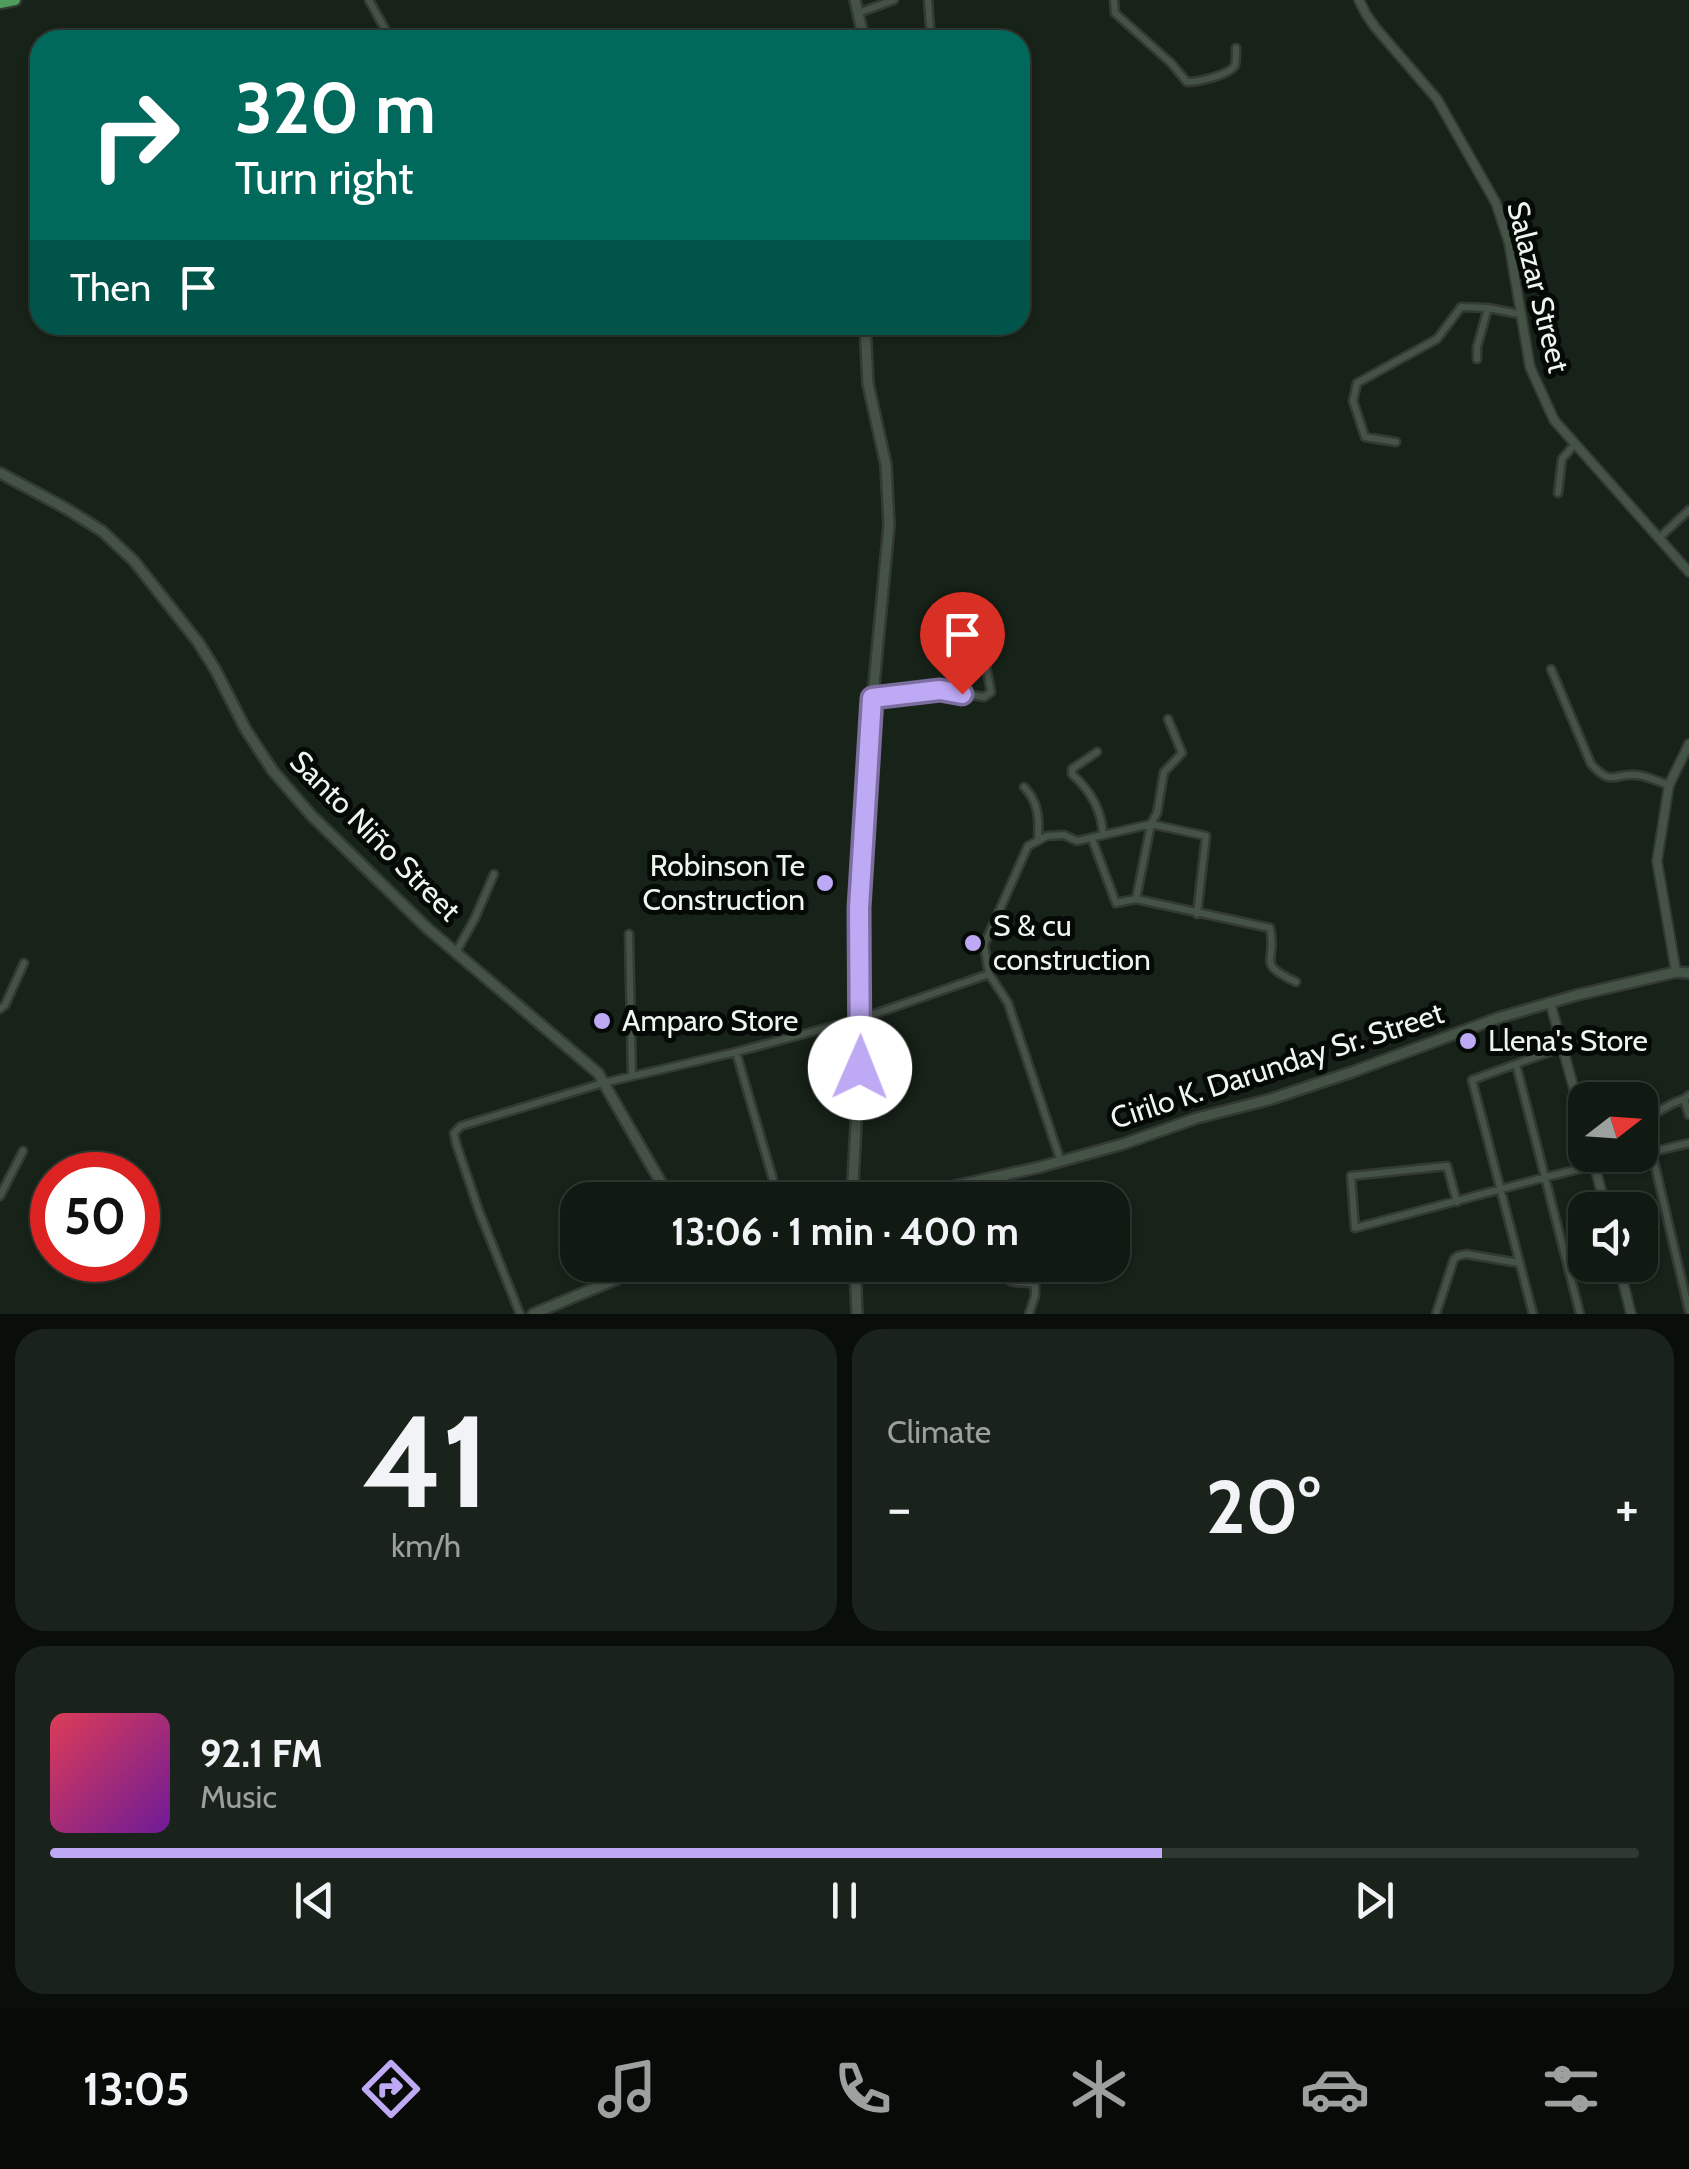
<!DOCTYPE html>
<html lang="en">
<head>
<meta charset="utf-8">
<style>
	body { margin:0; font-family:Cabin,sans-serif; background:#1a231b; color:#f1f3f6; height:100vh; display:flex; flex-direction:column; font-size:38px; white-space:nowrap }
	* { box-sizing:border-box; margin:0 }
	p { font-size:32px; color:#9ca19f }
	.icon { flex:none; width:55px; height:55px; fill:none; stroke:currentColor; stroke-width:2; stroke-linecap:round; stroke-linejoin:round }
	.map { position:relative; height:1314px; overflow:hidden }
	.sheet { display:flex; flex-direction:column; gap:15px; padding:15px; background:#090e0a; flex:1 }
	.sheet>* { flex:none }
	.hud { position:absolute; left:30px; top:30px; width:1000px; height:305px; border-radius:30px; box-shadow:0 2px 8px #0004,0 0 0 2px #303832; background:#00695c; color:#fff; overflow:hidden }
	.needle { width:65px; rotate:73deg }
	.fabs { position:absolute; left:1568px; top:1082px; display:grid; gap:20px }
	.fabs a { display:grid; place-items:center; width:90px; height:90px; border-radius:20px; background:#111a12; box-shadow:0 2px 8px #0004,0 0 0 2px #303832; font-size:50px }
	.speed { position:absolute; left:30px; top:1152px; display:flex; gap:20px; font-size:50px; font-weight:700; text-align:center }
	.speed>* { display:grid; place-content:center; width:130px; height:130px; border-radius:50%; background:#111a12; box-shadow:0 2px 8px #0004,0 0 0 2px #303832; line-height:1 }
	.speed .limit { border:15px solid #d22; background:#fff; color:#111 }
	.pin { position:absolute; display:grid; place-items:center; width:85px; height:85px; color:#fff; margin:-102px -42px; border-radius:50% 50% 50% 0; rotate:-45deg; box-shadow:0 0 10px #0007 }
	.pin .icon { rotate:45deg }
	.me { position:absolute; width:110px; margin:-55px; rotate:1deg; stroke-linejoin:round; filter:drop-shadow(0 0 8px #0008) }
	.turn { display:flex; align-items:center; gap:35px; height:210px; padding:0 40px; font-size:45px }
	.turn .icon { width:130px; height:130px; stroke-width:2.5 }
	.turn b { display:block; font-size:70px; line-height:85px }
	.then { display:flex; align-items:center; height:95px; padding:0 40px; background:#0003; gap:20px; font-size:38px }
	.big { font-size:75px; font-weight:800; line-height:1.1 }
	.sheet .card { flex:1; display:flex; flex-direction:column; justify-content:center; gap:15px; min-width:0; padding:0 35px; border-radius:30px; background:#1a231b }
	.sheet .dial { align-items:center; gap:0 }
	.dial b { font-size:130px; line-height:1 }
	.song { display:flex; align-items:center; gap:30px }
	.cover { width:120px; height:120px; border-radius:15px; background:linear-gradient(135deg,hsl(350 70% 55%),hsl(280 70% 35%)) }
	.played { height:10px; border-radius:5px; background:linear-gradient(90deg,#bea9f4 70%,#303832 70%) }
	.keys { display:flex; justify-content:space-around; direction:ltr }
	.heat { display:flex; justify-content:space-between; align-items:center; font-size:55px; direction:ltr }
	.sheet .tiles { flex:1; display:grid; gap:15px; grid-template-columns:1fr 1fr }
	.card:last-child { grid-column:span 2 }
	.trip { position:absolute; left:560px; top:1182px; width:570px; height:100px; border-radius:30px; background:#111a12; box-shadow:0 2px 8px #0004,0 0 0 2px #303832; font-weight:800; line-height:100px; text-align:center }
	.tab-bar { display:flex; height:160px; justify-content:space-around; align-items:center; background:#070a07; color:#9ca19f }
	.tab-bar .icon { width:70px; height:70px }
	.tab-bar .current { color:#bea9f4 }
	.tab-bar b { font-size:45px; color:#f1f3f6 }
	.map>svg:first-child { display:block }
</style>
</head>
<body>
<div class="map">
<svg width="1689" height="1314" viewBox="0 0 1689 1314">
	<rect width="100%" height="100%" fill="#172218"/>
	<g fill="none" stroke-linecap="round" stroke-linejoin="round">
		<defs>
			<path id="minor" d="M369 0 391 40
				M928 0 931 40
				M1114 0 1115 13 1171 63 1187 82C1198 82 1230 75 1235 65 1236 62 1236 50 1236 48
				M858 13 894 0
				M1477 359V347L1488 308
				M1396 442 1365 437 1353 401 1357 383 1437 339 1461 307 1488 308 1519 314
				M1558 493 1562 459 1574 445
				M1659 538 1689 510
				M1551 669 1591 764C1613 788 1614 772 1637 775 1647 776 1659 782 1669 785
				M872 698 940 690 984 697 991 692 980 635 983 629 996 628
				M1097 752 1072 769V774C1090 790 1102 811 1103 835
				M1024 787C1039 802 1039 819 1038 839
				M1092 839 1116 903 1136 899
				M1197 914 1206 836 1151 824 1136 899 1270 928C1278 963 1254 962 1296 982
				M629 934 632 1076
				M456 952 475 918 494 874
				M0 1009 5 1005 24 963
				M736 1052 779 1200
				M1516 1064 1580 1314
				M1689 1095 1684 1099 1689 1115
				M1652 1153 1689 1311
				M1648 1154 1640 1128C1652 1114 1666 1105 1684 1099
				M1061 1162 1008 1003 989 974 984 945 1028 846 1047 836 1064 835 1077 841 1151 824 1157 813 1164 772 1182 753 1168 719
				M1002 1176 1016 1200
				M0 1196 23 1151
				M1457 1202 1447 1166 1351 1176 1355 1228 1546 1177 1689 1143
				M1013 1265 1007 1275 1009 1280C1017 1285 1027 1280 1035 1285V1296L1029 1314
				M520 1314 479 1211 456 1143 454 1133 461 1126 603 1083 736 1052 860 1019 989 974
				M1436 1314 1454 1259 1458 1256 1466 1254 1519 1263
				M1533 1314 1472 1080 1563 1047"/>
			<path id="tertiary" d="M1359 0 1366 14 1375 27 1437 99 1496 203 1509 243 1530 367 1554 420 1689 572
				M1676 972 1657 861 1669 785 1689 744
				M1550 1002 1585 1129
				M1592 1155 1606 1210
				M1619 1265 1631 1314"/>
			<path id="secondary" d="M855 0 864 40
				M0 473 67 509 102 531 134 561 198 642 215 669 246 730 273 771 312 816 427 928 598 1073 671 1200
				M852 1200 859 1068 861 853 869 738 889 525 886 465 868 384 865 325
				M893 1200 1040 1167 1123 1144 1197 1118 1271 1099 1352 1072 1498 1018 1577 995 1676 972 1689 973
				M855 1265 857 1314
				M533 1314 650 1265"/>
			<path id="primary" d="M0 3 15 0"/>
		</defs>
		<!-- minor casing -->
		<use href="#minor" stroke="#323a33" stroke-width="11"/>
		<!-- tertiary casing -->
		<use href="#tertiary" stroke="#323a33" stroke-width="12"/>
		<!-- secondary casing -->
		<use href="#secondary" stroke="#323a33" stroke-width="14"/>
		<!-- primary casing -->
		<use href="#primary" stroke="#323a33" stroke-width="15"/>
		<!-- minor -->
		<use href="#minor" stroke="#455246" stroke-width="6"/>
		<!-- tertiary -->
		<use href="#tertiary" stroke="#455246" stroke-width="8"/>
		<!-- secondary -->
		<use href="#secondary" stroke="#455246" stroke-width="9"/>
		<!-- primary -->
		<use href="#primary" stroke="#509c5c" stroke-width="10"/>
	</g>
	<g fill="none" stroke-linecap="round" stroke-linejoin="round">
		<defs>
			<path id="route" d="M860 1068 859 908 872 698 940 690 962 694"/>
		</defs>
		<!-- route casing -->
		<use href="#route" stroke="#7c6e9f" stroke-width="25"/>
		<!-- route -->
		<use href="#route" stroke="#bea9f4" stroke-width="18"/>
	</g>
	<!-- markers -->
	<g fill="#bea9f4" stroke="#060a06" stroke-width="4">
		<circle cx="825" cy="883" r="10"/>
		<circle cx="973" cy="943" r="10"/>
		<circle cx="602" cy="1021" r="10"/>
		<circle cx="1468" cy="1041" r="10"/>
	</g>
	<g text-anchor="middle" stroke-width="10" stroke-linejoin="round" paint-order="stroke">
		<!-- street labels -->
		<g font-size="30" fill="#eff6ef" stroke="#060a06">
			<text transform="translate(1538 287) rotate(76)" y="10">Salazar Street</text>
			<text transform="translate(375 836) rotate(45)" y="10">Santo Niño Street</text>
			<text transform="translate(1277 1066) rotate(-18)" y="10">Cirilo K. Darunday Sr. Street</text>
		</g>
		<!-- poi labels -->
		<g font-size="30" fill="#eff6ef" stroke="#060a06" text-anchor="start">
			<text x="805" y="876" text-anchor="end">Robinson Te<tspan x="805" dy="34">Construction</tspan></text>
			<text x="993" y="936">S &amp; cu<tspan x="993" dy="34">construction</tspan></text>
			<text x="622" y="1031">Amparo Store</text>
			<text x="1488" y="1051">Llena's Store</text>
		</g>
	</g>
</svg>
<div class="fabs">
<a><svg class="needle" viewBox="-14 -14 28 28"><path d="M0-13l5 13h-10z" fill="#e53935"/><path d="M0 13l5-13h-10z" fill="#9ca19f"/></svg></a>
<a><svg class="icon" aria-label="sound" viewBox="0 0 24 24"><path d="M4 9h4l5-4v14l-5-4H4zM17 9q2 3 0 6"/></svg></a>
</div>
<div class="speed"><div class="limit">50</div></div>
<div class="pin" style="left:962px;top:694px;background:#d93025"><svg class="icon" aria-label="arrive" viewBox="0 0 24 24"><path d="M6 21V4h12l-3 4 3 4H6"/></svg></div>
<svg class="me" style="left:860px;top:1068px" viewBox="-20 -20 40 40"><circle r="19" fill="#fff"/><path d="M0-13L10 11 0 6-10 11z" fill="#bea9f4"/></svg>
<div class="trip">13:06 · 1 min · 400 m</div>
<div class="hud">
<div class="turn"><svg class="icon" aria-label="right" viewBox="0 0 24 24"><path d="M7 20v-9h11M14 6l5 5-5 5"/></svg><div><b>320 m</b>Turn right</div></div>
<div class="then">Then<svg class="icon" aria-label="arrive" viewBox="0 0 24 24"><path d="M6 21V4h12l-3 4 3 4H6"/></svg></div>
</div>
</div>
<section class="sheet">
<div class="tiles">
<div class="card dial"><b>41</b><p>km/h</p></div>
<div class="card"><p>Climate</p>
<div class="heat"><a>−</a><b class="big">20°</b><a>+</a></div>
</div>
<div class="card">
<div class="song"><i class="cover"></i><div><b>92.1 FM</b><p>Music</p></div></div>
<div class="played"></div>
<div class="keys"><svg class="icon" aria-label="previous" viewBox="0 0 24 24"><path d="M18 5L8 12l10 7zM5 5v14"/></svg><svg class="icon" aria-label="pause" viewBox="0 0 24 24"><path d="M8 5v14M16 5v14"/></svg><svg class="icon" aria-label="next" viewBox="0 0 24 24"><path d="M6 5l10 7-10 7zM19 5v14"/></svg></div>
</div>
</div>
</section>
<nav class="tab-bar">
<b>13:05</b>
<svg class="icon current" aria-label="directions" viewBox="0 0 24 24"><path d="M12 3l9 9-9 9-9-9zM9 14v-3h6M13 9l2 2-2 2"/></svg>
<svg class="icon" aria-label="music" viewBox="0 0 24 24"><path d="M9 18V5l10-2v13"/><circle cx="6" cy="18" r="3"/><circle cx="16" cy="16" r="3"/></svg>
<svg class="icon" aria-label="phone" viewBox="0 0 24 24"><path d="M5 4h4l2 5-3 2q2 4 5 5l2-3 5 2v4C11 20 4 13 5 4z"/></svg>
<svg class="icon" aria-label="climate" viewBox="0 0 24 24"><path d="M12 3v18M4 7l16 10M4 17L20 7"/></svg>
<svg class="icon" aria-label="car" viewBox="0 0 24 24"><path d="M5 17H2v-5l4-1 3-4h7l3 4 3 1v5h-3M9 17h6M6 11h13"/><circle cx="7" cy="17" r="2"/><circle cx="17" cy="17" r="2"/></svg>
<svg class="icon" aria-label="filters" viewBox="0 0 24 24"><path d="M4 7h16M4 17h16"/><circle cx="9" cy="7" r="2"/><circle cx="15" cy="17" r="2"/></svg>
</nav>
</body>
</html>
